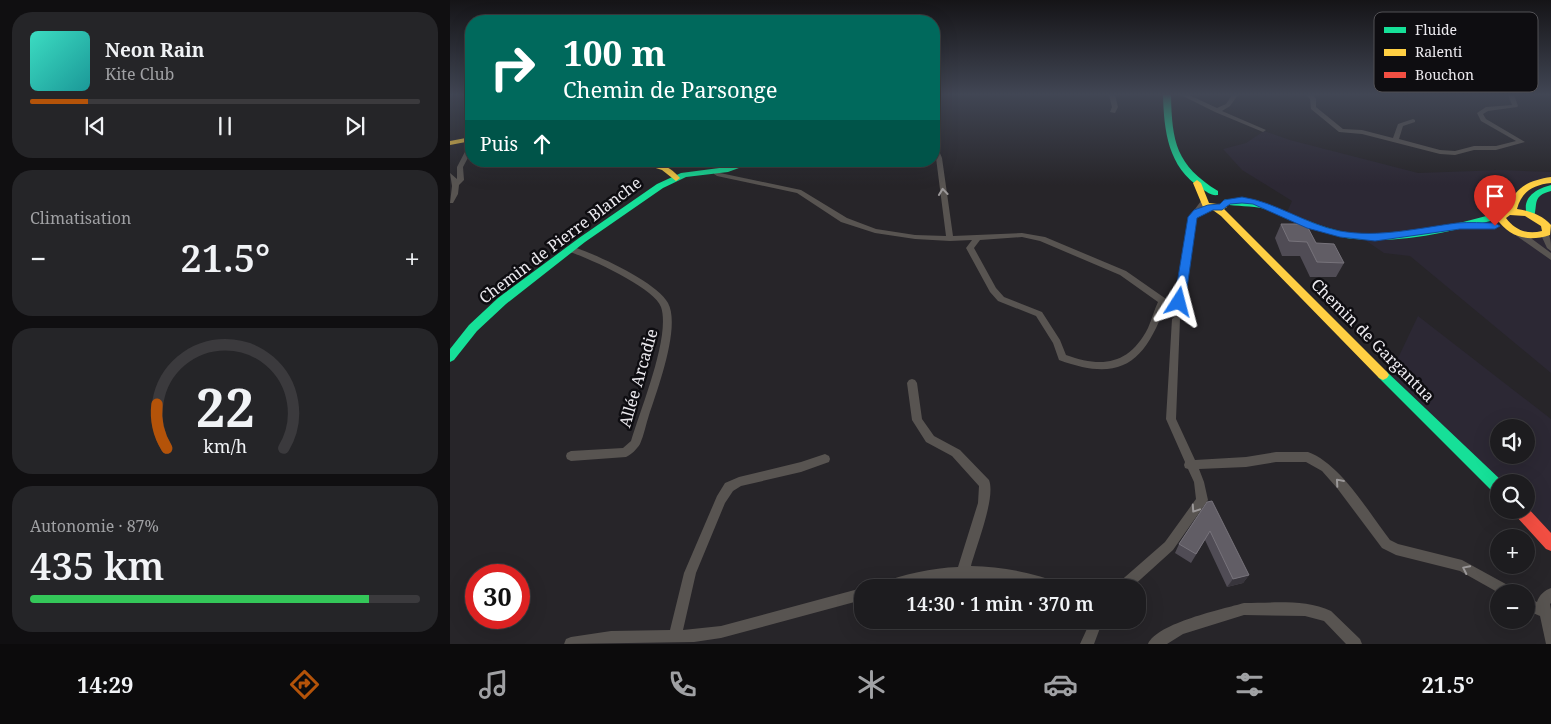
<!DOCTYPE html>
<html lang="fr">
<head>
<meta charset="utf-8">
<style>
	body { margin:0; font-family:"Noto Serif",serif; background:#252528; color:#f1f3f6; height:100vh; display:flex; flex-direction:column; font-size:19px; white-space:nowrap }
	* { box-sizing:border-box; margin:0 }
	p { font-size:16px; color:#a0a1a4 }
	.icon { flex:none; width:28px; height:28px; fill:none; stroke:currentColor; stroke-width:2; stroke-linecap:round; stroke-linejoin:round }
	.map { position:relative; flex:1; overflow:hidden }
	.panel { display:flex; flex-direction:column; gap:12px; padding:12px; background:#100f11; width:450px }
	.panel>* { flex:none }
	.hud { position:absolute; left:15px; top:15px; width:475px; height:152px; border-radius:20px; box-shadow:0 5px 20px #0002,0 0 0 1px #3b3a3d; background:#00695c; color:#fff; overflow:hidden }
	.controls { position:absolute; left:1040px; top:419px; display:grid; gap:10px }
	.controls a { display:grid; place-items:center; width:45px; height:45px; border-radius:50%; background:#1d1c1f; box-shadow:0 5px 20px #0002,0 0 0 1px #3b3a3d; font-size:25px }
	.speed { position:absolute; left:15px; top:564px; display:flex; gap:10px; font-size:25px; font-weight:700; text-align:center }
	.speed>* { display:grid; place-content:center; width:65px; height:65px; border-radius:50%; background:#1d1c1f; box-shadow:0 5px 20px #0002,0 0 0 1px #3b3a3d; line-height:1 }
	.speed .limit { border:8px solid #d22; background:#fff; color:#111 }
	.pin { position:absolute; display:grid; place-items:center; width:42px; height:42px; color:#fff; margin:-51px -21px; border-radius:50% 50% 50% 0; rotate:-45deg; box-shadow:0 0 5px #0007 }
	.pin .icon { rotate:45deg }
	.me { position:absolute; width:55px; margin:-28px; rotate:9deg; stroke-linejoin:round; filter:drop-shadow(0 0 4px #0008) }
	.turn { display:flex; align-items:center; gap:18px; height:105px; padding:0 15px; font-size:22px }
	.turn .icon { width:65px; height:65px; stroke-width:2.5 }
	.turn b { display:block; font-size:35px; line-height:42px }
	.then { display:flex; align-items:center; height:48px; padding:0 15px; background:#0003; gap:10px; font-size:19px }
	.big { font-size:38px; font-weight:600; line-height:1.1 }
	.panel .card { flex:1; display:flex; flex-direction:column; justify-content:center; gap:8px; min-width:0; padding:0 18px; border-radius:20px; background:#252528 }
	.panel .dial { align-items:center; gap:0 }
	.dial svg { height:130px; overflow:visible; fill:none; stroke:#3b3a3d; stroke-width:7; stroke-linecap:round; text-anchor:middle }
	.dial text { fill:#f1f3f6; stroke:none }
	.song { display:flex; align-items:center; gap:15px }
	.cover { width:60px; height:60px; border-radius:8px; background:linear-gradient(135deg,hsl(170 70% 55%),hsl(180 70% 35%)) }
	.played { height:5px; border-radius:2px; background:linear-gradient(90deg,#b45309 15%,#3b3a3d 15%) }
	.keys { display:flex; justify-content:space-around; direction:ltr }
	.heat { display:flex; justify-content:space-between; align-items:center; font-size:28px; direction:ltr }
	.charge { height:8px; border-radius:4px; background:linear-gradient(90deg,#34c759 87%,#3b3a3d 0) }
	.trip { position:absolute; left:404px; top:579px; width:292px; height:50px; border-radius:20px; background:#1d1c1f; box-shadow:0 5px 20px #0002,0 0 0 1px #3b3a3d; font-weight:600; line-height:50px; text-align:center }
	.menu { display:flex; height:80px; justify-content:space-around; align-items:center; background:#0c0b0c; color:#a0a1a4 }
	.menu .icon { width:35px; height:35px }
	.menu .current { color:#b45309 }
	.menu b { font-size:22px; color:#f1f3f6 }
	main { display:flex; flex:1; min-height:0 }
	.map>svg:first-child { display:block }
</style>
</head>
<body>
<main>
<section class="panel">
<div class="card">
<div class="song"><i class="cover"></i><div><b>Neon Rain</b><p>Kite Club</p></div></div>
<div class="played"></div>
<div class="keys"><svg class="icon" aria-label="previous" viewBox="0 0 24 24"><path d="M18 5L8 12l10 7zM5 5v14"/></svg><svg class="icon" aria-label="pause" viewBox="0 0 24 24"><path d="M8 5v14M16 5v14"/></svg><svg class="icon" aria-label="next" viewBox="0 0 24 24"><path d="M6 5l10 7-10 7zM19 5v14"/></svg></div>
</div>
<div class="card"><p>Climatisation</p>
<div class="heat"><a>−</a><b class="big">21.5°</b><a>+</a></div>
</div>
<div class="card dial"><svg viewBox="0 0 100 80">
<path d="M14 69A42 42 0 1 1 86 69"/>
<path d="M14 69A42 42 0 0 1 8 42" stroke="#b45309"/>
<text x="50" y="56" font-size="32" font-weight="700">22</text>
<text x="50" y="72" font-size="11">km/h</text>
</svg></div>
<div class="card"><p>Autonomie · 87%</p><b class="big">435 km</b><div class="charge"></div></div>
</section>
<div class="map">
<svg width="1101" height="644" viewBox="0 0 1101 644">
	<rect width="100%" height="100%" fill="#272529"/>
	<!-- built -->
	<path fill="#2c2834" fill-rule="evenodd" d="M814 131 840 140 968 173 1052 170 1101 172V373L960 256 934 253 906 234 864 224 837 212 842 201 792 170 773 149 796 143Z
		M968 316 1101 419V536L1076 510V482H1049L940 375ZM1049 428H1076V455H1049Z"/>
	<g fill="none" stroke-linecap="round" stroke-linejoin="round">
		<!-- street -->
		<path fill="#585451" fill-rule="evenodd" d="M659 95H665L668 107 665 113 660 112 662 107Z
			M731 95H739L767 108 776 104 782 95H788L780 106 772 111 816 130 813 132 765 112Z
			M856 95H863L866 99V107L893 129 912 130 943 138 948 124 963 119 965 120V122L953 126 949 139 990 150 1005 151 1024 146H1046L1066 141 1031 121 1027 113 1036 107 1062 105 1058 95H1064L1068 106 1067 107 1038 111 1033 114 1036 119 1075 142 1046 150H1024L1005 155 990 154 912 134 889 132 861 109 860 99Z
			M21 144V152L13 167 14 180 9 185 8 194 3 203H0L2 186 0 173 7 179V167L18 146Z
			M484 144 487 146 492 158 503 236 572 233 595 237 676 271 719 301 725 300 739 217 751 201H757L758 203 747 217 732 304 723 308 715 306C694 365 669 382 609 360L603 343 586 316 548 301 540 292 516 248 522 240 500 241 465 239 425 233 391 222 347 193 267 176 264 174V171L267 169 269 170 270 173 351 190 397 218 426 229 465 235 496 236 486 158 484 153ZM572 237 590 241 670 275 708 302C704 310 702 319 698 328 679 365 652 368 616 355L610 340 592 312 554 297 546 288 524 248 530 240Z
			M1064 230H1070L1101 253V260L1064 234 1063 232Z
			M1092 233H1098C1101 239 1101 244 1101 251L1097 248 1091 235Z
			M120 246C144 253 207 282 218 303 231 327 207 390 199 415 196 424 194 435 190 444 187 449 181 455 176 457L121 461 117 459 116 456 117 453 121 451 173 448 181 441C190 410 221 336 211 307 205 288 137 257 117 251L116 249 117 247Z
			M726 316 730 319 726 419 745 460 796 457 826 452H858C891 464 919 513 940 540L948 544 1012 560 1063 588 1065 592 1049 593 1010 571 946 555 932 548 887 488 872 471 856 462H826L796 467 749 469 754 482 758 500 723 550 681 588H665L667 584 715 542 746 499 744 482 738 469 735 468 734 465 735 462 716 419 722 319Z
			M462 379 465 380 467 383 472 419 484 436 510 450 539 480C546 497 526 547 521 566 552 567 583 572 612 584L614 588H588L563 582 520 578 499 579 456 588H427L429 584C453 574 482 568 508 567L528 503 529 486 502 456 476 442 462 420 457 383 459 380Z
			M375 454 379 456 380 459 379 462 351 472 291 486 283 491 275 503 246 573 233 630 271 626 412 588V600L271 638 244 642 114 644 116 639 121 637 161 631 220 630 234 573 267 496 275 483 289 477 351 462Z
			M1101 588V603L1100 604 1101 610V644H1096L1090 616 1076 610V597L1087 602C1089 595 1095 590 1101 588Z
			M794 603C822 603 855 599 881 611L910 639 912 644H896L874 621 855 616 794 615 733 634 717 644H698C707 623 773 609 794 603Z
			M641 620H653L644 644H630Z"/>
		<!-- fast -->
		<path fill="#16e098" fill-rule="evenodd" d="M713 95H721C722 142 726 165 768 191V195C761 196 757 192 751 188 718 167 714 131 713 95Z
			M294 161H308L278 172 236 177 213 188 135 242 56 304 27 331 4 360 0 362V349L19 325 48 298 129 238 207 184 231 173 277 167Z
			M1101 185V191C1082 196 1088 203 1084 217H1078C1070 199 1085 189 1101 185Z
			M777 199C819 199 847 220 886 230 940 244 1000 225 1052 212L1057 215 1055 217C1007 230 955 244 905 239 873 236 846 219 815 209 801 205 787 207 774 204V200Z
			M933 370 937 372 1053 482H1049V494L1044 493 929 378 927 375 929 372Z"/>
		<!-- slow -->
		<path fill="#ffcf43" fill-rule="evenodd" d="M21 137V141L0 145V141Z
			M184 161C204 161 217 163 230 178L226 181 212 170Z
			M1101 177V183C1083 185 1072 191 1067 209 1080 211 1092 215 1101 225L1100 235C1078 242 1060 238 1046 218L1054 210 1058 209C1064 187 1080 180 1101 177ZM1060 215 1075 216 1091 226 1092 231C1077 235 1065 230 1056 218Z
			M747 180 751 183 759 203 775 205 777 207 774 209 937 372 939 375 937 378 933 380 929 378 771 216 760 208 753 207 743 183Z"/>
		<!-- jam -->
		<path fill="#f24e42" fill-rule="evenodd" d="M1076 506 1101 533V551L1096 549 1065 515 1063 510H1076Z"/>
	</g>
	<!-- wall -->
	<path fill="#504c55" d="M831 224 866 243 894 263 886 277H860L850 256H832L825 238Z
		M757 502 799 575 793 583 777 587 755 540 741 563 725 553 729 544Z"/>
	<!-- shaded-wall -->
	<path fill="#38353c" d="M799 575 793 583 777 587 783 579Z"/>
	<!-- building -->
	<path fill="#615d65" stroke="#77737b" d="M831 224H856L866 243 884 244 894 263 867 262 857 242 839 241Z
		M762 501 799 575 783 579 760 531 746 554 729 544 757 502Z"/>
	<!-- one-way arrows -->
	<defs><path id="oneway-chevron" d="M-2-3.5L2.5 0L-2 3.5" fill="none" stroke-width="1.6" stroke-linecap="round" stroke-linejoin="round" transform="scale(1.25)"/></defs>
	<g stroke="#9b9899">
		<use href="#oneway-chevron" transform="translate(493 192) rotate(-96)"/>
		<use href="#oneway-chevron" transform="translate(889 482) rotate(-131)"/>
		<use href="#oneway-chevron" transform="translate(745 509) rotate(124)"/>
		<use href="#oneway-chevron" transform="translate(1016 569) rotate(-154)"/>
	</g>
	<!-- sky -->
	<linearGradient id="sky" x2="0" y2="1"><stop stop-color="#151417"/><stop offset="0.51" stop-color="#414654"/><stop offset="1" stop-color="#414654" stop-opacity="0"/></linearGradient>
	<rect width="1101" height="185" fill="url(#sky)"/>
	<!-- route -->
	<path fill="#1a73e8" stroke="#114b97" d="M792 197C826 202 855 224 890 231 929 238 968 228 1007 223 1020 222 1033 223 1045 223L1050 226 1045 229H1010L925 241 890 237 857 228 803 204 792 203 780 204 772 210H763L747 218 735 302 729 306 725 305 724 302 738 217 744 210 758 205 770 204 774 200Z"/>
	<g text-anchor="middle" stroke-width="5" stroke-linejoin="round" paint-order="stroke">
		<!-- street labels -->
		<g font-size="16" fill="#edebf0" stroke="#0e0d11">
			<text transform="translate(110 240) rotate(-37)" y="6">Chemin de Pierre Blanche</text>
			<text transform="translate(923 340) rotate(45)" y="6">Chemin de Gargantua</text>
			<text transform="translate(188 378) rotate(-74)" y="6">Allée Arcadie</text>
		</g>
	</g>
	<!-- legend -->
	<rect x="924" y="12" width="164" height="80" rx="8" fill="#0e0d11" stroke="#515054" stroke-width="1"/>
	<rect x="934" y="27" width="22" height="6" fill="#16e098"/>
	<rect x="934" y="49" width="22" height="7" fill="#ffcf43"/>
	<rect x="934" y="72" width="22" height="6" fill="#f24e42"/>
	<g font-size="14" fill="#edebf0">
		<text x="965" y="35">Fluide</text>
		<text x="965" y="57">Ralenti</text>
		<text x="965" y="80">Bouchon</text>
	</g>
</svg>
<div class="controls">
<a><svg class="icon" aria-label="sound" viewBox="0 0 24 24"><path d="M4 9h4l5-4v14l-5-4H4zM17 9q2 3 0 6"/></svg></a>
<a><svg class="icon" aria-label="search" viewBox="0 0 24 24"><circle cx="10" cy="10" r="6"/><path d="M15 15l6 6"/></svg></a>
<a>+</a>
<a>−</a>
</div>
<div class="speed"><div class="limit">30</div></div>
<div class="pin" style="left:1045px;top:226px;background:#d93025"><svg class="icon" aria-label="arrive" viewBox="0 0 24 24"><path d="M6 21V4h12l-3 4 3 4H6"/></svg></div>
<svg class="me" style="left:729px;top:302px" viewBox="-20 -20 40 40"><path d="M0-17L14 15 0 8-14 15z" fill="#1a73e8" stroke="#fff" stroke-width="4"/></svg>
<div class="trip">14:30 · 1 min · 370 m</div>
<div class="hud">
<div class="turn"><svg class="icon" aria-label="right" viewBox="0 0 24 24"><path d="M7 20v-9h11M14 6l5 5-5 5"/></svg><div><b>100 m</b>Chemin de Parsonge</div></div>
<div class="then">Puis<svg class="icon" aria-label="ahead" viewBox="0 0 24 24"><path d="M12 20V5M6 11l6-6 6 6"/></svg></div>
</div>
</div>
</main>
<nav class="menu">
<b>14:29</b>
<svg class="icon current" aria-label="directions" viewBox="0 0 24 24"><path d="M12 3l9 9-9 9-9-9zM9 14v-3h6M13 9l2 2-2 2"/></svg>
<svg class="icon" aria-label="music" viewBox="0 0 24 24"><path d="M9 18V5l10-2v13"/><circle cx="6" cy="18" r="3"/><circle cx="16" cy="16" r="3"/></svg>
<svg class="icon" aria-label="phone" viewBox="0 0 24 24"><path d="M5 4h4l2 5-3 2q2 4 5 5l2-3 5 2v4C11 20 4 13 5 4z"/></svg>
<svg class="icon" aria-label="climate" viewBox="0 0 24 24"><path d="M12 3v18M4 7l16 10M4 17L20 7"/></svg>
<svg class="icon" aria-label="car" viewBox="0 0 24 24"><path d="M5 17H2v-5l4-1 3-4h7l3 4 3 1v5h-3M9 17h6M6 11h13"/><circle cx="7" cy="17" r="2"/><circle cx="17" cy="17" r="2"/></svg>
<svg class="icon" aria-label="filters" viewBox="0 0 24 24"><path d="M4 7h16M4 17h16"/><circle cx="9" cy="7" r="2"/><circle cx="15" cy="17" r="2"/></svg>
<b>21.5°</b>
</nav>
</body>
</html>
